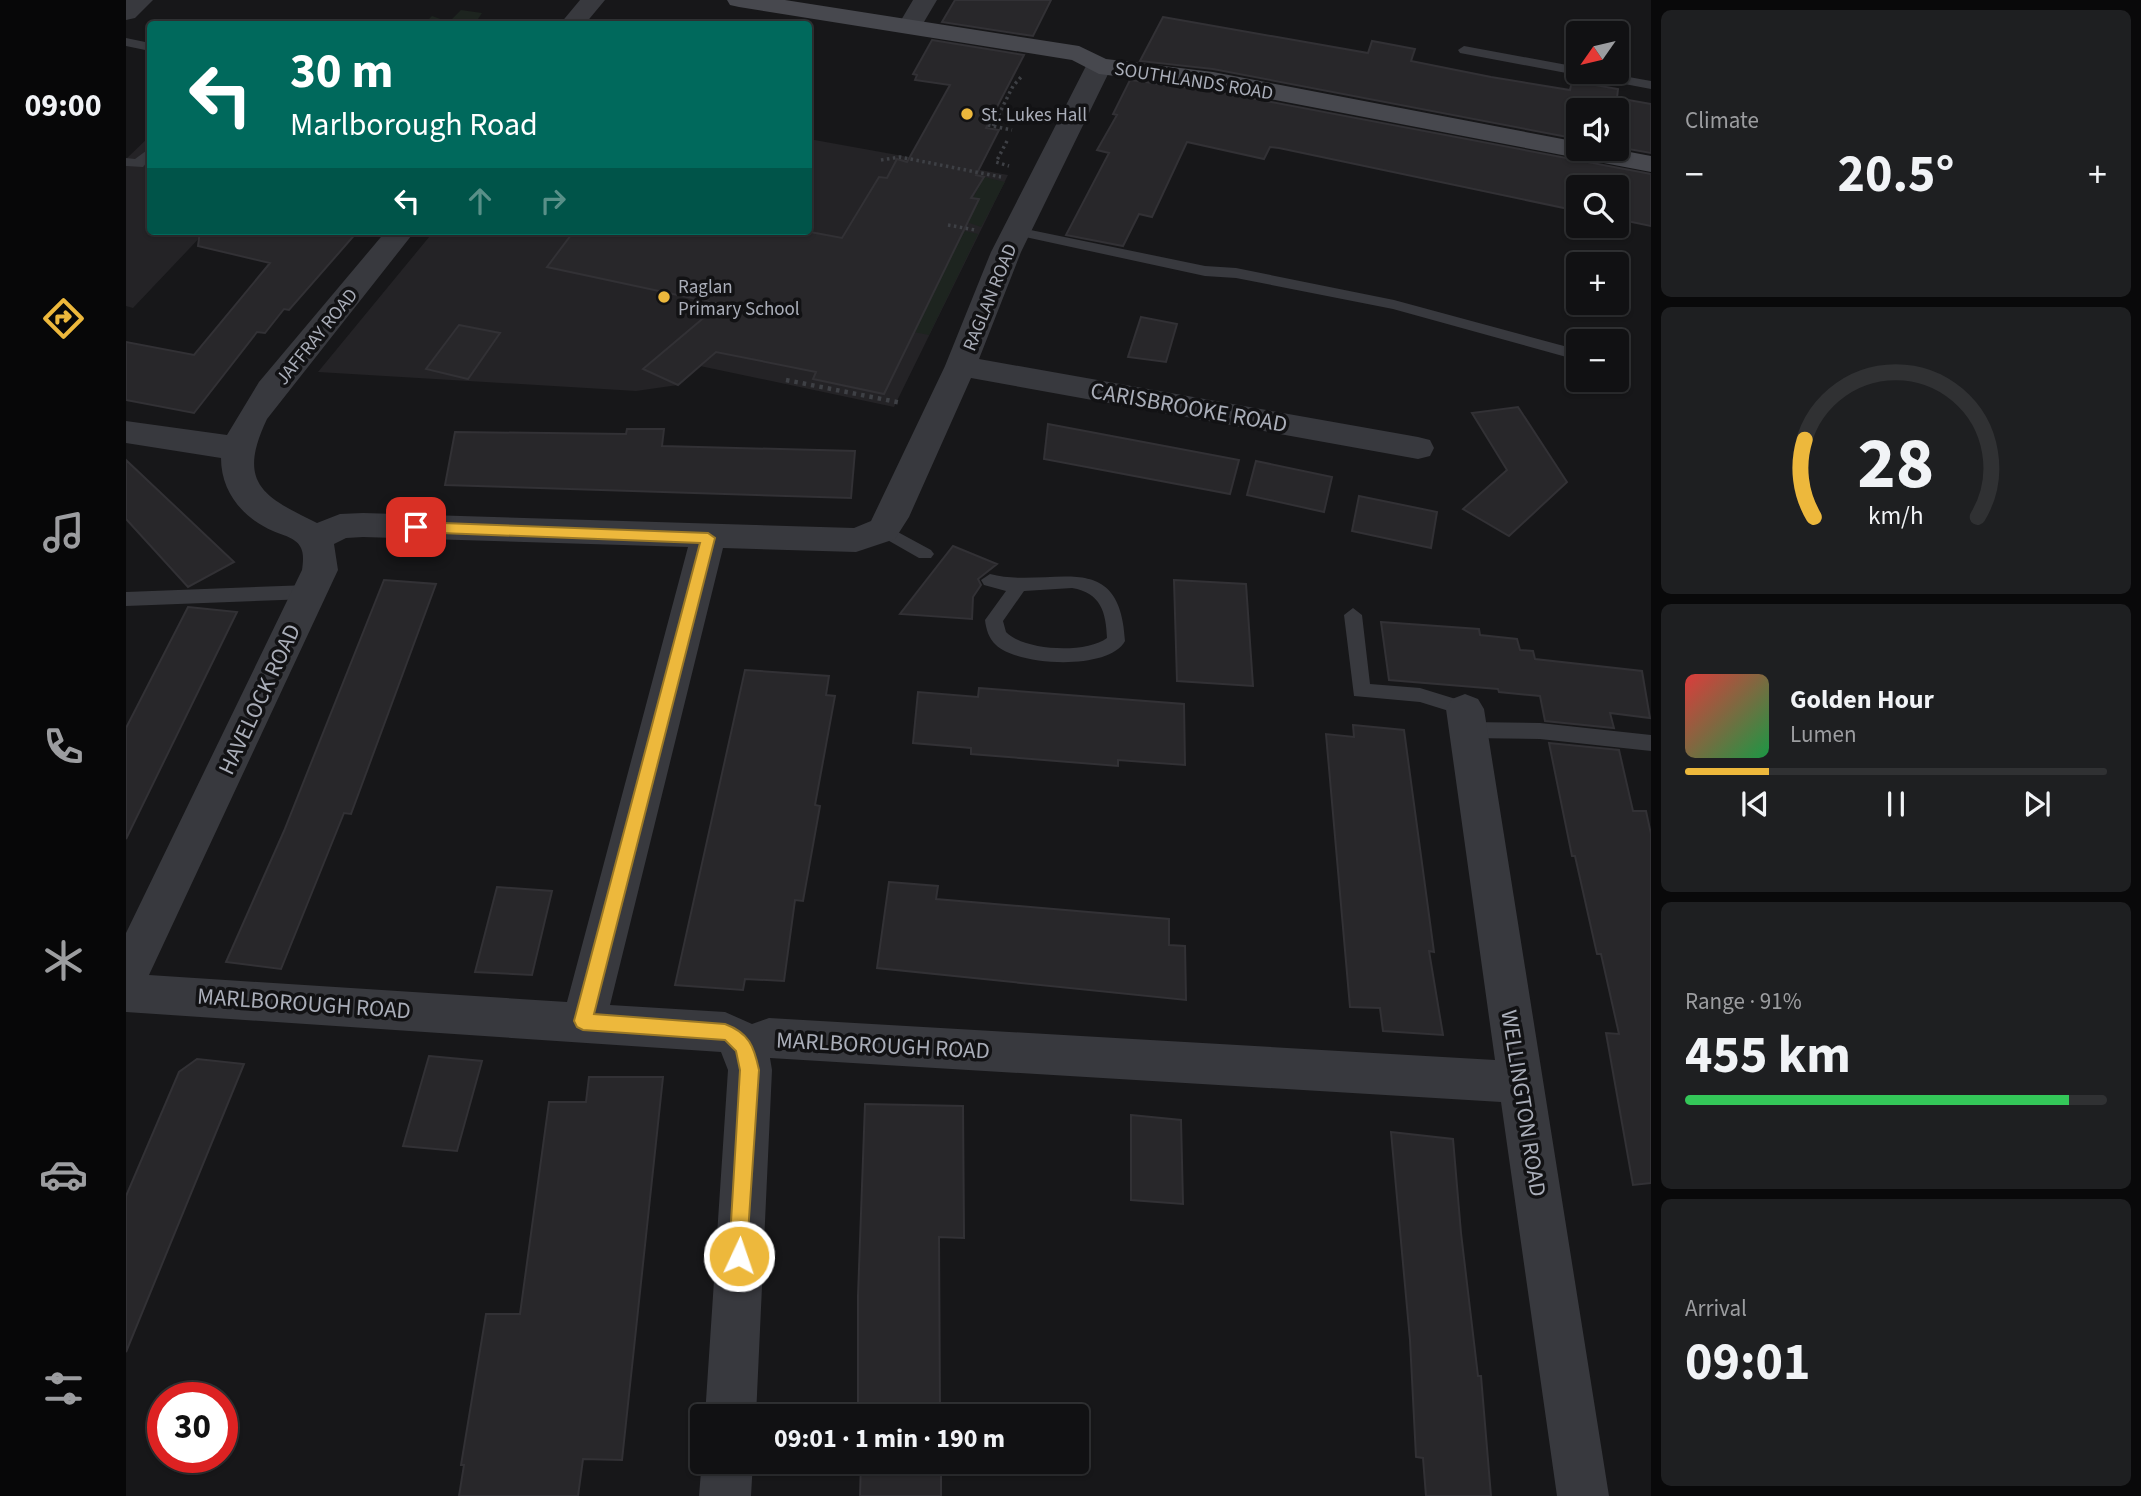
<!DOCTYPE html>
<html lang="en">
<head>
<meta charset="utf-8">
<style>
	body { margin:0; font-family:"Source Sans 3",sans-serif; background:#1e1f21; color:#f1f3f6; height:100vh; display:flex; flex-direction:column; font-size:26px; white-space:nowrap }
	* { box-sizing:border-box; margin:0 }
	p { font-size:23px; color:#9c9da0 }
	.icon { flex:none; width:38px; height:38px; fill:none; stroke:currentColor; stroke-width:2; stroke-linecap:round; stroke-linejoin:round }
	.map { position:relative; flex:1; overflow:hidden }
	.sheet { display:flex; flex-direction:column; gap:10px; padding:10px; background:#09090a; width:490px }
	.sheet>* { flex:none }
	.banner { position:absolute; left:21px; top:21px; width:665px; height:214px; border-radius:7px; box-shadow:0 2px 5px #0004,0 0 0 2px #303133; background:#00695c; color:#fff; overflow:hidden }
	.needle { width:46px; rotate:236deg }
	.buttons { position:absolute; left:1440px; top:21px; display:grid; gap:14px }
	.buttons a { display:grid; place-items:center; width:63px; height:63px; border-radius:7px; background:#111113; box-shadow:0 2px 5px #0004,0 0 0 2px #303133; font-size:35px }
	.speed { position:absolute; left:21px; top:1382px; display:flex; gap:14px; font-size:35px; font-weight:700; text-align:center }
	.speed>* { display:grid; place-content:center; width:91px; height:91px; border-radius:50%; background:#111113; box-shadow:0 2px 5px #0004,0 0 0 2px #303133; line-height:1 }
	.speed .limit { border:10px solid #d22; background:#fff; color:#111 }
	.pin { position:absolute; display:grid; place-items:center; width:60px; height:60px; color:#fff; margin:-30px; border-radius:14px; box-shadow:0 4px 10px #0006 }
	.me { position:absolute; width:77px; margin:-38px; rotate:3deg; stroke-linejoin:round; filter:drop-shadow(0 0 5px #0008) }
	.turn { display:flex; align-items:center; gap:24px; height:147px; padding:0 28px; font-size:32px }
	.turn .icon { width:91px; height:91px; stroke-width:2.5 }
	.turn b { display:block; font-size:49px; line-height:60px }
	.lanes { display:flex; align-items:center; height:66px; padding:0 28px; background:#0003; justify-content:center; gap:35px; direction:ltr }
	.lanes .off { opacity:.35 }
	.big { font-size:52px; font-weight:700; line-height:1.1 }
	.sheet .card { flex:1; display:flex; flex-direction:column; justify-content:center; gap:10px; min-width:0; padding:0 24px; border-radius:10px; background:#1e1f21 }
	.sheet .dial { align-items:center; gap:0 }
	.dial svg { height:182px; overflow:visible; fill:none; stroke:#303133; stroke-width:7; stroke-linecap:round; text-anchor:middle }
	.dial text { fill:#f1f3f6; stroke:none }
	.song { display:flex; align-items:center; gap:21px }
	.cover { width:84px; height:84px; border-radius:10px; background:linear-gradient(135deg,hsl(0 70% 55%),hsl(140 70% 35%)) }
	.played { height:7px; border-radius:4px; background:linear-gradient(90deg,#edb83c 20%,#303133 20%) }
	.keys { display:flex; justify-content:space-around; direction:ltr }
	.heat { display:flex; justify-content:space-between; align-items:center; font-size:38px; direction:ltr }
	.charge { height:10px; border-radius:5px; background:linear-gradient(90deg,#34c759 91%,#303133 0) }
	.trip { position:absolute; left:564px; top:1404px; width:399px; height:70px; border-radius:7px; background:#111113; box-shadow:0 2px 5px #0004,0 0 0 2px #303133; font-weight:700; line-height:70px; text-align:center }
	main { display:flex; flex:1; min-height:0 }
	.tab-bar { display:flex; flex-direction:column; width:126px; justify-content:space-around; align-items:center; background:#070708; color:#9c9da0 }
	.tab-bar .icon { width:49px; height:49px }
	.tab-bar .active { color:#edb83c }
	.tab-bar b { font-size:32px; color:#f1f3f6 }
	.map>svg:first-child { display:block }
</style>
</head>
<body>
<main>
<nav class="tab-bar">
<b>09:00</b>
<svg class="icon active" aria-label="directions" viewBox="0 0 24 24"><path d="M12 3l9 9-9 9-9-9zM9 14v-3h6M13 9l2 2-2 2"/></svg>
<svg class="icon" aria-label="music" viewBox="0 0 24 24"><path d="M9 18V5l10-2v13"/><circle cx="6" cy="18" r="3"/><circle cx="16" cy="16" r="3"/></svg>
<svg class="icon" aria-label="phone" viewBox="0 0 24 24"><path d="M5 4h4l2 5-3 2q2 4 5 5l2-3 5 2v4C11 20 4 13 5 4z"/></svg>
<svg class="icon" aria-label="climate" viewBox="0 0 24 24"><path d="M12 3v18M4 7l16 10M4 17L20 7"/></svg>
<svg class="icon" aria-label="car" viewBox="0 0 24 24"><path d="M5 17H2v-5l4-1 3-4h7l3 4 3 1v5h-3M9 17h6M6 11h13"/><circle cx="7" cy="17" r="2"/><circle cx="17" cy="17" r="2"/></svg>
<svg class="icon" aria-label="filters" viewBox="0 0 24 24"><path d="M4 7h16M4 17h16"/><circle cx="9" cy="7" r="2"/><circle cx="15" cy="17" r="2"/></svg>
</nav>
<div class="map">
<svg width="1525" height="1496" viewBox="0 0 1525 1496">
	<rect width="100%" height="100%" fill="#171719"/>
	<!-- built -->
	<path fill="#242326" d="M24 136V231H80L7 308 0 306V159Z
		M683 139 882 175 768 407 574 366 552 385 510 391 192 372 308 231H682Z"/>
	<!-- green -->
	<path fill="#1d241f" d="M335 10 356 13 352 19 375 23 298 24 306 16 323 22Z
		M858 177 879 182 855 227 841 222 852 199 847 198Z
		M839 231 852 234 803 335 783 331Z"/>
	<!-- building -->
	<path fill="#28272a" stroke="#323135" stroke-width="2" d="M829 0H925L907 36 816 22Z
		M1037 17 1242 53 1246 41 1289 49 1285 61 1365 77 1444 90 1446 81 1492 89 1491 98 1525 104V153L1491 147V110H1452V139L1087 69 1014 61Z
		M806 40 898 55 860 128 873 130 850 175 858 177 845 198 853 199 758 394 687 379 690 372 590 352 552 385 517 369 594 304 421 267 448 231H679L716 238 753 177 761 178 771 159 781 162 824 85 789 80 791 75 787 74Z
		M1004 80 1087 91 1525 174V226L1491 219V187H1452V211L1153 148 1144 147 1138 159 1061 142 1026 217 1013 214 997 246 940 235 983 153 971 150 991 115 987 114Z
		M74 231H232L163 310 158 309 139 333 131 332 68 413 0 400V342L68 355 144 263 72 246Z
		M1015 317 1051 324 1040 362 1002 357Z
		M333 325 374 333 342 379 300 369Z
		M1392 407 1441 482 1383 536 1337 509 1381 470 1346 413Z
		M922 424 1113 460 1104 494 918 459Z
		M501 429H538L536 446 729 451 725 498 319 485 329 432 500 434Z
		M0 460 108 562 62 587 0 519Z
		M1130 461 1206 477 1198 512 1121 495Z
		M1233 496 1311 512 1305 548 1226 531Z
		M827 546 871 564 852 579 855 585 847 597 846 619 774 614Z
		M258 580 310 584 225 814 218 813 155 969 100 962 158 831Z
		M1048 580 1120 584 1127 686 1051 681Z
		M62 607 111 612 0 839V728Z
		M1255 622 1353 629 1354 635 1391 639 1394 650 1407 651 1409 659 1516 671 1524 718 1484 713 1488 728 1419 721 1414 696 1373 692 1372 689 1263 680Z
		M619 670 703 676 700 695 709 696 689 805 694 806 677 901 669 900 658 981 619 979 617 990 549 985Z
		M853 688 1058 704 1059 765 992 760V766L845 754V748L787 743 792 692 852 697Z
		M1227 725 1278 730 1308 952 1303 951 1317 1035 1257 1031 1254 1008 1224 1007 1200 734 1228 737Z
		M1423 743 1493 750 1507 811H1520L1525 834V1183L1507 1185 1480 1033 1493 1034 1475 954H1471L1449 856H1446Z
		M763 882 812 886 810 899 1043 919V945L1059 946 1060 1000 751 968Z
		M371 887 426 891 406 975 349 972Z
		M303 1056 356 1061 331 1151 277 1146Z
		M71 1059 118 1064 0 1352V1196L53 1072Z
		M463 1077H537L496 1460 457 1459 452 1496H333L338 1465H335L360 1314H394L423 1102H460Z
		M739 1104 837 1106 838 1238 813 1237 814 1416 732 1414V1296Z
		M1005 1115 1055 1120 1057 1204 1005 1200Z
		M1265 1132 1327 1139 1335 1233 1352 1376H1355L1365 1496H1300L1297 1458 1290 1457 1284 1340Z
		M735 1461H815V1496H734Z"/>
	<g fill="none" stroke-linecap="round" stroke-linejoin="round">
		<!-- path-far1 -->
		<path stroke="#3e4045" stroke-width="3.5" stroke-dasharray="2.5 3.5" stroke-linecap="butt" d="M862 125 886 130
			M867 126 887 86 896 76
			M881 141 870 162 883 166
			M755 160 774 157 875 177
			M822 225 849 230"/>
		<!-- path -->
		<path stroke="#3e4045" stroke-width="4.5" stroke-dasharray="3.5 5" stroke-linecap="butt" d="M660 380 776 403"/>
		<!-- lane -->
		<path fill="#38393e" fill-rule="evenodd" d="M0 38 24 43V51L0 46Z
			M1338 46 1452 67V72H1475L1525 81V89L1334 53 1332 50Z
			M24 148V159L17 167 0 166V158L9 159Z
			M890 227 1079 266 1110 268 1268 300 1449 349 1452 353 1444 358 1267 309 1110 278 1079 276 885 234V228Z
			M757 524 805 550 808 554 805 558H793L751 534 748 530Z
			M864 574C924 590 994 544 999 641 983 671 892 666 870 645 863 639 860 629 859 620L880 591 858 585 855 580ZM946 588C975 593 980 612 981 638 960 654 898 651 880 632L877 621 898 591Z
			M183 585 192 592 183 599 0 606V592Z
			M1227 608 1236 615 1244 684 1294 688 1346 704 1348 709 1346 714 1339 716 1294 702 1228 696 1218 615Z
			M1342 722 1414 723 1525 735V751L1414 739 1342 738 1335 735 1332 730 1335 725Z"/>
		<!-- street -->
		<path fill="#38393e" fill-rule="evenodd" d="M0 0H27L9 18 0 20Z
			M454 0H479L459 24H434Z
			M787 0H811L792 32H774L771 27Z
			M973 58 982 61 986 66 895 252 853 359 1292 437 1304 440 1308 448 1304 456 1292 459 845 378 783 517 769 539 730 552 597 548 484 1005 599 1012 626 1024 643 1018 1369 1060 1320 709 1326 699 1339 694 1352 699 1358 709 1483 1496H1431L1375 1102 644 1058 646 1070 630 1416H579L602 1070 595 1052 0 1012V933L176 570C177 563 178 554 175 548 171 538 156 535 147 531 117 518 95 492 95 458L0 443V421L101 435 133 382 260 231H289L141 419C110 484 138 497 191 523L214 514 237 513 728 528 745 521 819 366 865 252 960 66 964 61ZM237 537 562 547 441 1002 23 975 212 570 208 544 220 538Z
			M576 1459 627 1461 625 1496H573Z"/>
		<!-- secondary -->
		<path fill="#47484e" fill-rule="evenodd" d="M601 0H659L953 46 980 59 1087 72 1452 142V149H1488L1525 156V172L1087 88 973 74 946 60 613 7 604 5Z"/>
	</g>
	<!-- route -->
	<path fill="#edb83c" stroke="#9a7827" stroke-width="2" d="M290 522 582 533 589 538 468 1014 599 1024C623 1033 628 1046 633 1070L620 1263 613 1266 606 1263 603 1256 614 1070 610 1051 599 1040 457 1030 451 1027 448 1021 574 543 290 532 283 527Z"/>
	<!-- markers -->
	<g fill="#edb83c" stroke="#121214" stroke-width="2.5">
		<circle cx="841" cy="114" r="7"/>
		<circle cx="538" cy="297" r="7"/>
	</g>
	<g text-anchor="middle" stroke-width="7" stroke-linejoin="round" paint-order="stroke">
		<!-- far-street labels -->
		<g font-size="19" fill="#aaaeb9" stroke="#121214">
			<text transform="translate(1068 80) rotate(9)" y="7">SOUTHLANDS ROAD</text>
			<text transform="translate(863 297) rotate(-68)" y="7">RAGLAN ROAD</text>
			<text transform="translate(190 336) rotate(-51)" y="7">JAFFRAY ROAD</text>
		</g>
		<!-- far-poi labels -->
		<g font-size="19" fill="#aaaeb9" stroke="#121214" text-anchor="start">
			<text x="855" y="121">St. Lukes Hall</text>
			<text x="552" y="293">Raglan<tspan x="552" dy="22">Primary School</tspan></text>
		</g>
		<!-- street labels -->
		<g font-size="23" fill="#aaaeb9" stroke="#121214">
			<text transform="translate(1063 407) rotate(10)" y="8">CARISBROOKE ROAD</text>
			<text transform="translate(133 699) rotate(-65)" y="8">HAVELOCK ROAD</text>
			<text transform="translate(178 1003) rotate(4)" y="8">MARLBOROUGH ROAD</text>
			<text transform="translate(757 1045) rotate(3)" y="8">MARLBOROUGH ROAD</text>
			<text transform="translate(1398 1103) rotate(81)" y="8">WELLINGTON ROAD</text>
		</g>
	</g>
</svg>
<div class="buttons">
<a><svg class="needle" viewBox="-14 -14 28 28"><path d="M0-13l5 13h-10z" fill="#e53935"/><path d="M0 13l5-13h-10z" fill="#9c9da0"/></svg></a>
<a><svg class="icon" aria-label="sound" viewBox="0 0 24 24"><path d="M4 9h4l5-4v14l-5-4H4zM17 9q2 3 0 6"/></svg></a>
<a><svg class="icon" aria-label="search" viewBox="0 0 24 24"><circle cx="10" cy="10" r="6"/><path d="M15 15l6 6"/></svg></a>
<a>+</a>
<a>−</a>
</div>
<div class="speed"><div class="limit">30</div></div>
<div class="pin" style="left:290px;top:527px;background:#d93025"><svg class="icon" aria-label="arrive" viewBox="0 0 24 24"><path d="M6 21V4h12l-3 4 3 4H6"/></svg></div>
<svg class="me" style="left:613px;top:1256px" viewBox="-20 -20 40 40"><circle r="17" fill="#edb83c" stroke="#fff" stroke-width="3"/><path d="M0-11L8 9 0 5-8 9z" fill="#fff"/></svg>
<div class="trip">09:01 · 1 min · 190 m</div>
<div class="banner">
<div class="turn"><svg class="icon" aria-label="left" viewBox="0 0 24 24"><path d="M17 20v-9H6M10 6l-5 5 5 5"/></svg><div><b>30 m</b>Marlborough Road</div></div>
<div class="lanes"><svg class="icon" aria-label="left" viewBox="0 0 24 24"><path d="M17 20v-9H6M10 6l-5 5 5 5"/></svg><svg class="icon off" aria-label="ahead" viewBox="0 0 24 24"><path d="M12 20V5M6 11l6-6 6 6"/></svg><svg class="icon off" aria-label="right" viewBox="0 0 24 24"><path d="M7 20v-9h11M14 6l5 5-5 5"/></svg></div>
</div>
</div>
<section class="sheet">
<div class="card"><p>Climate</p>
<div class="heat"><a>−</a><b class="big">20.5°</b><a>+</a></div>
</div>
<div class="card dial"><svg viewBox="0 0 100 80">
<path d="M14 69A42 42 0 1 1 86 69"/>
<path d="M14 69A42 42 0 0 1 10 35" stroke="#edb83c"/>
<text x="50" y="56" font-size="32" font-weight="700">28</text>
<text x="50" y="72" font-size="11">km/h</text>
</svg></div>
<div class="card">
<div class="song"><i class="cover"></i><div><b>Golden Hour</b><p>Lumen</p></div></div>
<div class="played"></div>
<div class="keys"><svg class="icon" aria-label="previous" viewBox="0 0 24 24"><path d="M18 5L8 12l10 7zM5 5v14"/></svg><svg class="icon" aria-label="pause" viewBox="0 0 24 24"><path d="M8 5v14M16 5v14"/></svg><svg class="icon" aria-label="next" viewBox="0 0 24 24"><path d="M6 5l10 7-10 7zM19 5v14"/></svg></div>
</div>
<div class="card"><p>Range · 91%</p><b class="big">455 km</b><div class="charge"></div></div>
<div class="card"><p>Arrival</p><b class="big">09:01</b></div>
</section>
</main>
</body>
</html>
